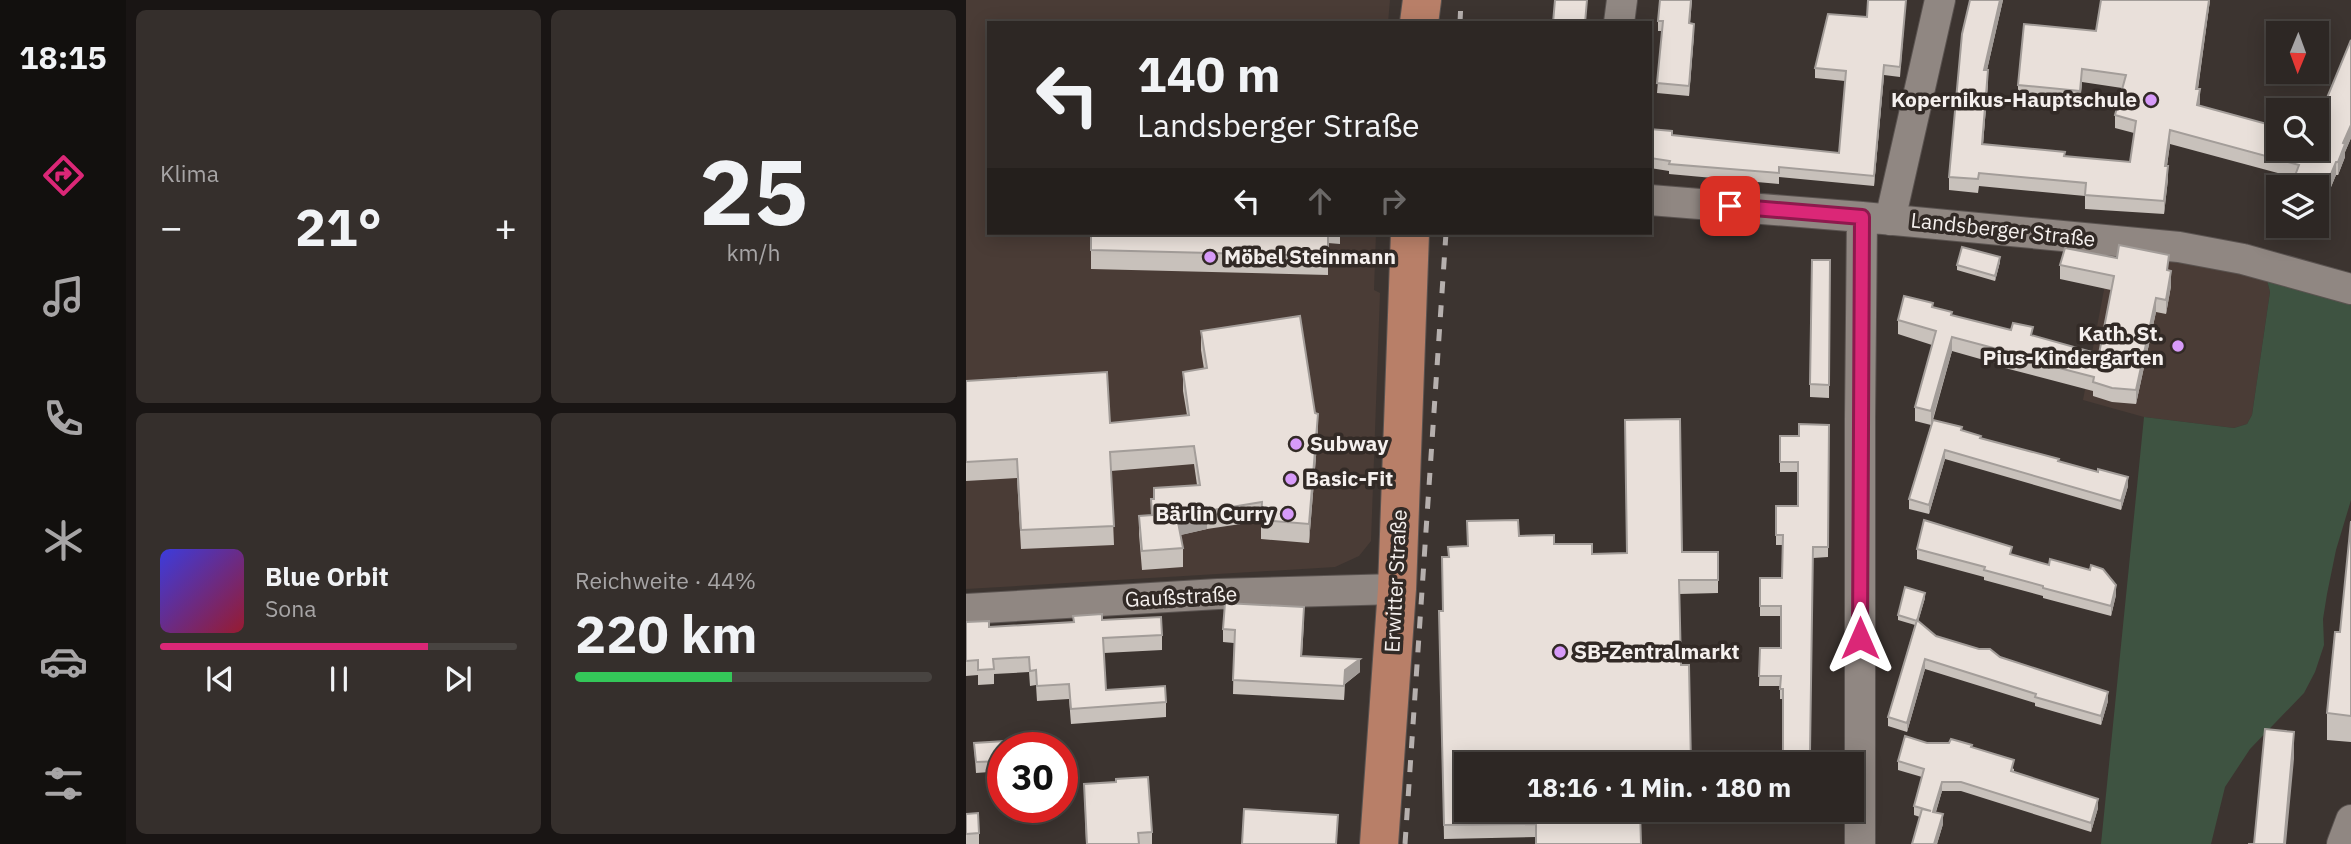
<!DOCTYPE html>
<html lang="de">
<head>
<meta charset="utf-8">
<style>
	body { margin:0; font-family:"IBM Plex Sans",sans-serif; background:#352f2c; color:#f1f3f6; height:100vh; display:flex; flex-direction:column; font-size:26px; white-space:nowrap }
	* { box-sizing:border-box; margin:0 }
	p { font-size:23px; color:#a7a5a6 }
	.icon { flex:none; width:38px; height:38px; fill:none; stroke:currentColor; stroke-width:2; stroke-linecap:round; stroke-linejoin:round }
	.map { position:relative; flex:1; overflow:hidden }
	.panel { display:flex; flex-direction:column; gap:10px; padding:10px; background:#191514; width:840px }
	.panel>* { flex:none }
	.hud { position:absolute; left:21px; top:21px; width:665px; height:214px; border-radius:0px; box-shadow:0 4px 18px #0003,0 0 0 2px #484441; background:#2d2724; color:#f1f3f6; overflow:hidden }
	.needle { width:46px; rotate:181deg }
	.tools { position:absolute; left:1300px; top:21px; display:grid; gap:14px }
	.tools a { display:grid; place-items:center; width:63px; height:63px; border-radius:0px; background:#2d2724; box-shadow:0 4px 18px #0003,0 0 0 2px #484441; font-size:35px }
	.speed { position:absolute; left:21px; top:732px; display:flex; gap:14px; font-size:35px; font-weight:700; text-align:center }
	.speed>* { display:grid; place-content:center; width:91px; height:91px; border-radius:50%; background:#2d2724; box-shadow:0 4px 18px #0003,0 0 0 2px #484441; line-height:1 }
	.speed .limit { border:10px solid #d22; background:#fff; color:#111 }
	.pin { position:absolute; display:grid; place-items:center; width:60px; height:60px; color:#fff; margin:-30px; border-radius:14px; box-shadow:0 4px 10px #0006 }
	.me { position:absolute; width:77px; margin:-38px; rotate:0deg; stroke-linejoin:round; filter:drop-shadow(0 0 5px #0008) }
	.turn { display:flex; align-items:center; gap:24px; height:147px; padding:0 35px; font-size:32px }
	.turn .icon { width:91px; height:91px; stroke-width:2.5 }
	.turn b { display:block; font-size:49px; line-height:60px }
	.lanes { display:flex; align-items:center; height:66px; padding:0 35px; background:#0003; justify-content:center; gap:35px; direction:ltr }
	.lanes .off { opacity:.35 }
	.big { font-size:52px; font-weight:800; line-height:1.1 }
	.panel .card { flex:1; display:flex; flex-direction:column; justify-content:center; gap:10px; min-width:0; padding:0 24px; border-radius:10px; background:#352f2c }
	.panel .dial { align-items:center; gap:0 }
	.dial b { font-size:91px; line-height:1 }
	.song { display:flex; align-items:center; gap:21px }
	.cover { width:84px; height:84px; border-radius:10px; background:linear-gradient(135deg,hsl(240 70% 55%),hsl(350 70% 35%)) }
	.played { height:7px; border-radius:4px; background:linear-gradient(90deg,#db2777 75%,#484441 75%) }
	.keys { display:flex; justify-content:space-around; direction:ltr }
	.heat { display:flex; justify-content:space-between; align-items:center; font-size:38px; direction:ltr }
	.charge { height:10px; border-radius:5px; background:linear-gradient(90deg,#34c759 44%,#484441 0) }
	.panel .tiles { flex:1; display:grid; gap:10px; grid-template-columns:repeat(2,1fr) }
	.trip { position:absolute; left:488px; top:752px; width:410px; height:70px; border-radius:0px; background:#2d2724; box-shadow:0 4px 18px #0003,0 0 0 2px #484441; font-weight:800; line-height:70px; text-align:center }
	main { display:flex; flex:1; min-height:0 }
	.dock { display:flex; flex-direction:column; width:126px; justify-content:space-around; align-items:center; background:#12100e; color:#a7a5a6 }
	.dock .icon { width:49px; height:49px }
	.dock .on { color:#db2777 }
	.dock b { font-size:32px; color:#f1f3f6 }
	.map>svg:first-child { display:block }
</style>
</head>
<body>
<main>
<nav class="dock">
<b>18:15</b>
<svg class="icon on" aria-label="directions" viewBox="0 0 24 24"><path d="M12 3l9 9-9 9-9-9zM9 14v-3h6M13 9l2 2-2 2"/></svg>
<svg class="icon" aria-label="music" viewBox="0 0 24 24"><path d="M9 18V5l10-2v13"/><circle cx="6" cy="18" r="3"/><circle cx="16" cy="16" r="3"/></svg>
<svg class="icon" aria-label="phone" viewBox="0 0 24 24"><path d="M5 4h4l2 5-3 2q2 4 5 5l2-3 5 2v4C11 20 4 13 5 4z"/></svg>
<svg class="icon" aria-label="climate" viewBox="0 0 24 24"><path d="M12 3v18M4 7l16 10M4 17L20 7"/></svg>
<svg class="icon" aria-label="car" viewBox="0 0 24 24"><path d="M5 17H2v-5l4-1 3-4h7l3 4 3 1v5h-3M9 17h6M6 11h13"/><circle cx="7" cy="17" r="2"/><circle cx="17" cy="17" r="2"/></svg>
<svg class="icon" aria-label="filters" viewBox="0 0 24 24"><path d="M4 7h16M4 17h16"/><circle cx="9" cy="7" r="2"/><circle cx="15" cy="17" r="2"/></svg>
</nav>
<section class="panel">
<div class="tiles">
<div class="card"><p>Klima</p>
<div class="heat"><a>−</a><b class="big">21°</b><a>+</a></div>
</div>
<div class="card dial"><b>25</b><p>km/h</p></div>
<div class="card">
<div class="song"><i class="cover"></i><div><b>Blue Orbit</b><p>Sona</p></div></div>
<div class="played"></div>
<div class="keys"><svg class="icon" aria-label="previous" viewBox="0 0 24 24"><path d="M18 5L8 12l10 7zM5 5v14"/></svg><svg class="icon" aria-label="pause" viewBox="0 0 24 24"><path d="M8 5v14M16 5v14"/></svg><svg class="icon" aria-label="next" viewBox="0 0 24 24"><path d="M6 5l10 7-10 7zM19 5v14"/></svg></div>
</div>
<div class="card"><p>Reichweite · 44%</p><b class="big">220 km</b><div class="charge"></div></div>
</div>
</section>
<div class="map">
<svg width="1385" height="844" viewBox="0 0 1385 844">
	<rect width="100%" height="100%" fill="#3c3430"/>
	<!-- built -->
	<path fill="#4a3c36" d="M0 0H424L422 23H23V233H410L408 290 414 293 405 541 393 556 369 567 0 589Z
		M1145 253 1242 264 1301 280 1304 292 1286 415 1281 424 1268 428 1178 417 1117 400Z"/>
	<!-- green -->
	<path fill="#3e5341" d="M1301 280 1365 296 1385 304V500L1370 550 1361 594 1357 619 1358 645 1349 672 1338 693 1284 749 1259 787 1245 844H1135L1178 417 1268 428 1281 424 1286 415 1304 292Z"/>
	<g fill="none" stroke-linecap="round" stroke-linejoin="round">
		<defs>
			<path id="minor" d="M653 23 656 0
				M684 200 896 217 1213 247 1277 259 1385 289
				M924 220 974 0
				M0 609 252 594 431 589
				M894 844V419L896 217
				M1376 844 1385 820"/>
			<path id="major" d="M453 23 456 0
				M413 844 431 589 444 233"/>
		</defs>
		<!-- minor casing -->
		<use href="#minor" stroke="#5a5350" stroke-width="32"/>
		<!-- major casing -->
		<use href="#major" stroke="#5a5350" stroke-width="40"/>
		<!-- minor -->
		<use href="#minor" stroke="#908782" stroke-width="30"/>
		<!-- major -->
		<use href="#major" stroke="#b87f68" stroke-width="38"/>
		<!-- rail -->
		<path stroke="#b6b0ae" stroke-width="5" stroke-dasharray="12 12" stroke-linecap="butt" d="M494 23 495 0
			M439 844 480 233"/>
	</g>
	<!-- wall -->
	<path fill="#c8c1bb" d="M726 0 724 24 728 34 723 96 691 93 696 31H692V21Z
		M940 0 934 77 918 75 908 186 813 177V184L703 174V171L684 168V129L706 135 873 153 879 81 849 78V68L901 17Z
		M1004 0H1037L1021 70 1022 83 1017 144 1099 156 1164 162 1168 133 1149 128V115L1156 88 1116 82 1114 104 1052 98V85L1130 31 1244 0 1232 89 1234 102 1233 106 1351 149 1385 40V138L1379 152V157L1372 175H1370L1360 199 1357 197 1355 201 1351 199V187L1330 186V178L1204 144 1201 166 1202 179 1198 214 1119 209V196L1013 186 1012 193 983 190V177Z
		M125 233H374V244L362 243V275L125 269Z
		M864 260 863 398 844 397V384Z
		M1034 262 1029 281 991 270V265Z
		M1094 265 1202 271 1205 286 1200 314 1190 312 1170 404 1146 402 1127 396V391L1039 368V366L986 351 967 420 1015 438 1093 461 1162 486 1155 510 979 459 963 514 943 509V499L965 425 949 421V407L966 345 932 334V320L967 307 986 315 1133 354 1145 290 1094 279Z
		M235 331 352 432 343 543 295 539V521L241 529 214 535 217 548V567L176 570 173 534V516L185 515V499H188V488L231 485 228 464 145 471 148 545 55 549 51 478 0 481V381L144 423 221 415 217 391V372L238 369 235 350Z
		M863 425 862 557 847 558 844 762 817 761V699H814V686H793L794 648H815V616H794V578H816L817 545H810V506H832V472H814V436H833Z
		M1385 521V742L1361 740V713L1374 632Z
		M553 536 626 554 752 552V593L713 594 500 765 674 810 570 837 478 839 473 611H477L482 557 501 546Z
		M951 549 1046 555 1150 595 1145 616 1077 598V596L1018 580V577L951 559Z
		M959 598 952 621 970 636 1034 657 1142 701 1135 725 1069 706V703L959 669 941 732 922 726V717L949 625 932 620V615Z
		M136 620 196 635V650L138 653 140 690 200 702V717L105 724 103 699 71 701 70 685 64 686 63 672 28 674V684L12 685V675L0 676V622L23 627Z
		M338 621 336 656 394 672 379 684 378 700 267 694 268 643 257 642V629Z
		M8 743 37 747V771L10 773Z
		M961 743 1006 747 1048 769V772L1132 808 1125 832 995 791H976L970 812 977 824 971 844H946L954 817 948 815V806L956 777 932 770V761Z
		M118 784 186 832V844H120Z
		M0 814 13 833V844H0Z"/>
	<!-- shaded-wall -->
	<path fill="#a39d99" d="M1034 0H1037L1018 83V70Z
		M1243 0H1244L1230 102V89Z
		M728 24V34L723 96V86Z
		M918 65V75L908 186V176Z
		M1116 69V82L1114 104V91Z
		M1022 70V83L1016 157V144Z
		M1234 89V102L1231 118V105Z
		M1385 125V138L1379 152V157L1372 175V162L1377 143Z
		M1204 130V144L1199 179V166Z
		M1370 162V175L1360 199V186Z
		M1202 166V179L1198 214V201Z
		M1357 184V197L1355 201V187Z
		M1034 257V262L1029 281V276Z
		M1205 271V286L1200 314V300Z
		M1190 298V312L1170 404V390Z
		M986 337V351L965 425V411Z
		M352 414V432L343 543V524Z
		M979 450V459L963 514V505Z
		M1162 477V486L1155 510V501Z
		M241 511V529L211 536V517Z
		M1150 585V595L1145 616V606Z
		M959 593V598L951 626V621Z
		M394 659V672L379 684 378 700 379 670Z
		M959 659V669L941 732V723Z
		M1142 692V701L1135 725V716Z
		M1328 732V759L1320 844H1318Z
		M976 782V791L967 821V812Z
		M1132 799V808L1125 832V823Z
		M977 814V824L971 844H968Z"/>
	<!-- building -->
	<path fill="#e9e0da" stroke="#a39d99" stroke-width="2" d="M589 0H621L619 23H587Z
		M694 0H725L723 23 728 24 723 86 691 83 697 21H692Z
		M902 0H940L934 67 918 65 908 176 813 167V173L703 164 704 161 684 158V129L706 131V135L873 153 880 71 849 68 862 14 901 17Z
		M1004 0H1034L1018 70H1022L1016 144 1099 152 1098 156 1164 162 1170 121 1149 115 1160 75 1116 69 1114 91 1052 85 1058 24 1130 31 1135 0H1243L1230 89H1234L1231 105 1312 127V149H1351V122L1385 40V125L1377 143 1379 144 1372 162H1370L1360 186 1357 184 1355 187 1332 178 1333 175 1330 173 1333 165 1204 130 1199 166H1202L1198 201 1119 195 1120 183 1013 173 1012 179 983 177 996 34Z
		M125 233H362V256L125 250Z
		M1153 245 1203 255 1201 270 1205 271 1200 300 1190 298 1170 390 1146 388 1127 382 1128 377 1039 354V351L986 337 965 411 949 407 970 331 932 320 938 296 967 303 966 307 986 312 985 315 1045 330 1047 323 1067 327 1065 335 1133 354 1148 276 1094 265 1099 248 1151 258Z
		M996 247 1034 257 1029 276 991 265Z
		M846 260H864L863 385 844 384Z
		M334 316 349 413 352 414 343 524 295 520 296 502 241 511 211 517 217 548 176 551 173 516 186 515 185 499H188V488L234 485 228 446 144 452 148 526 55 530 51 459 0 462V381L141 372 144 423 223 415 217 372 241 368 235 331Z
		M714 419 716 552H752V580H713L715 665H723L725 765H500V810H674L675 844H570V824L478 825 473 611H477L476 557H483L482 547 502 546 501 521 552 520 553 536 588 535V544H626V554L661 553 659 420Z
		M967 420 996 427 995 430 1015 436 1014 438 1093 459 1092 461 1132 472V469L1162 477 1155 501 979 450 963 505 943 499Z
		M833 424 863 425 862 547H847L844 752 817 751V689H814L815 676H793L794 648H815V606H794V578H816L817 535H810V506H832V462H814V436H833Z
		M958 520 1046 547 1044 554 1083 565 1084 559 1124 570 1125 565 1137 569 1150 585 1145 606 1077 588V586L1018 570 1019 567 951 549Z
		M1385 521V716L1361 713 1369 632H1374Z
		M939 587 959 593 951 621 932 615Z
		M259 603 338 607 335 656 394 659 379 670 378 686 267 680 269 630 257 629Z
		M136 614V620L195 617 196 635 137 638 140 690 199 686 200 702 105 709 103 684 71 686 70 670 64 671 63 657 27 659 28 669 12 670V660L0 661V622L23 621V627L108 622 107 616Z
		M951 620 970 636 1013 649H1024L1034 657 1142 692 1135 716 1069 697 1070 694 959 659 941 723 922 717Z
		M1299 729 1328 732 1318 844H1282H1288Z
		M939 736 961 743H983L985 739 1006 745 1005 747 1048 760 1045 771 1132 799 1125 823 995 782H976L967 812 977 814 968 844H946L956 809 965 811 948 806 958 769 932 761Z
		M56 740V747H37V761L10 762 8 743Z
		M788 755H805V765H788Z
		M182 777 186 832 172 833 173 844H121L118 784 150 782V779Z
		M278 809 372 815 370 844H276Z
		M12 813 13 833 0 834V814Z"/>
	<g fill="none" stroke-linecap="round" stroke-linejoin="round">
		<defs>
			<path id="route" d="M764 206 896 217 894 638"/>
		</defs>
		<!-- route casing -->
		<use href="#route" stroke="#8e194d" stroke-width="18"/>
		<!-- route -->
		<use href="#route" stroke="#db2777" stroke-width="12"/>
	</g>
	<!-- markers -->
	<g fill="#d79bf9" stroke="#322a26" stroke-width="2.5">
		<circle cx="1185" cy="100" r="7"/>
		<circle cx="244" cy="257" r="7"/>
		<circle cx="1212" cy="346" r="7"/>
		<circle cx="330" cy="444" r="7"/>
		<circle cx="325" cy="479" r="7"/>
		<circle cx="322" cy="514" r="7"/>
		<circle cx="594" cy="652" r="7"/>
	</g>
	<g text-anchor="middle" stroke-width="7" stroke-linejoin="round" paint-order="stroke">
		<!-- poi labels -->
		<g font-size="21" font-weight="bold" fill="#f5f0ee" stroke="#322a26" text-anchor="start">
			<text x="1171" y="107" text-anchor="end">Kopernikus-Hauptschule</text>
			<text x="258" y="264">Möbel Steinmann</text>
			<text x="1198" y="341" text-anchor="end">Kath. St.<tspan x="1198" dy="24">Pius-Kindergarten</tspan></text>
			<text x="344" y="451">Subway</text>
			<text x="339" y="486">Basic-Fit</text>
			<text x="308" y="521" text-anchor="end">Bärlin Curry</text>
			<text x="608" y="659">SB-Zentralmarkt</text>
		</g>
		<!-- street labels -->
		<g font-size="21" fill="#f5f0ee" stroke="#322a26">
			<text transform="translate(1037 230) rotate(6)" y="7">Landsberger Straße</text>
			<text transform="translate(430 581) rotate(-87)" y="7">Erwitter Straße</text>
			<text transform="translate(215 597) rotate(-3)" y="7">Gaußstraße</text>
		</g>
	</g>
</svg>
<div class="tools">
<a><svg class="needle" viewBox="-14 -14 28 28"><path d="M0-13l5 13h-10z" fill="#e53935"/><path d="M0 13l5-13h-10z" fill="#a7a5a6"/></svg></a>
<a><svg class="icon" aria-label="search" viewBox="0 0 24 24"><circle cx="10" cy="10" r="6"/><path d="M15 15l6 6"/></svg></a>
<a><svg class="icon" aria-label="layers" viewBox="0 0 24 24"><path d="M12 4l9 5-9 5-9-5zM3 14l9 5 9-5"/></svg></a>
</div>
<div class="speed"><div class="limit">30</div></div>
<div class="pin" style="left:764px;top:206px;background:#d93025"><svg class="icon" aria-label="arrive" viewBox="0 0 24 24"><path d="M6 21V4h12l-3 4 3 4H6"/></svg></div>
<svg class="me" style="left:894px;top:638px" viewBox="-20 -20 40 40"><path d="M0-17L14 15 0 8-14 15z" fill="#db2777" stroke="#fff" stroke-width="4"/></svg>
<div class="trip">18:16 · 1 Min. · 180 m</div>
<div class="hud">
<div class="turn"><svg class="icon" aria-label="left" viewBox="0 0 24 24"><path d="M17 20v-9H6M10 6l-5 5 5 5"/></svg><div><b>140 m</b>Landsberger Straße</div></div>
<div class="lanes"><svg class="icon" aria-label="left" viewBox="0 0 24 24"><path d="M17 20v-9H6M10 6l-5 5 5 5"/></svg><svg class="icon off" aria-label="ahead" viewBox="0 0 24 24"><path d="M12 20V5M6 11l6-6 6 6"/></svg><svg class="icon off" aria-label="right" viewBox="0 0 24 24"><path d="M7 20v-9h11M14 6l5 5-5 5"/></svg></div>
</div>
</div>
</main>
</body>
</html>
